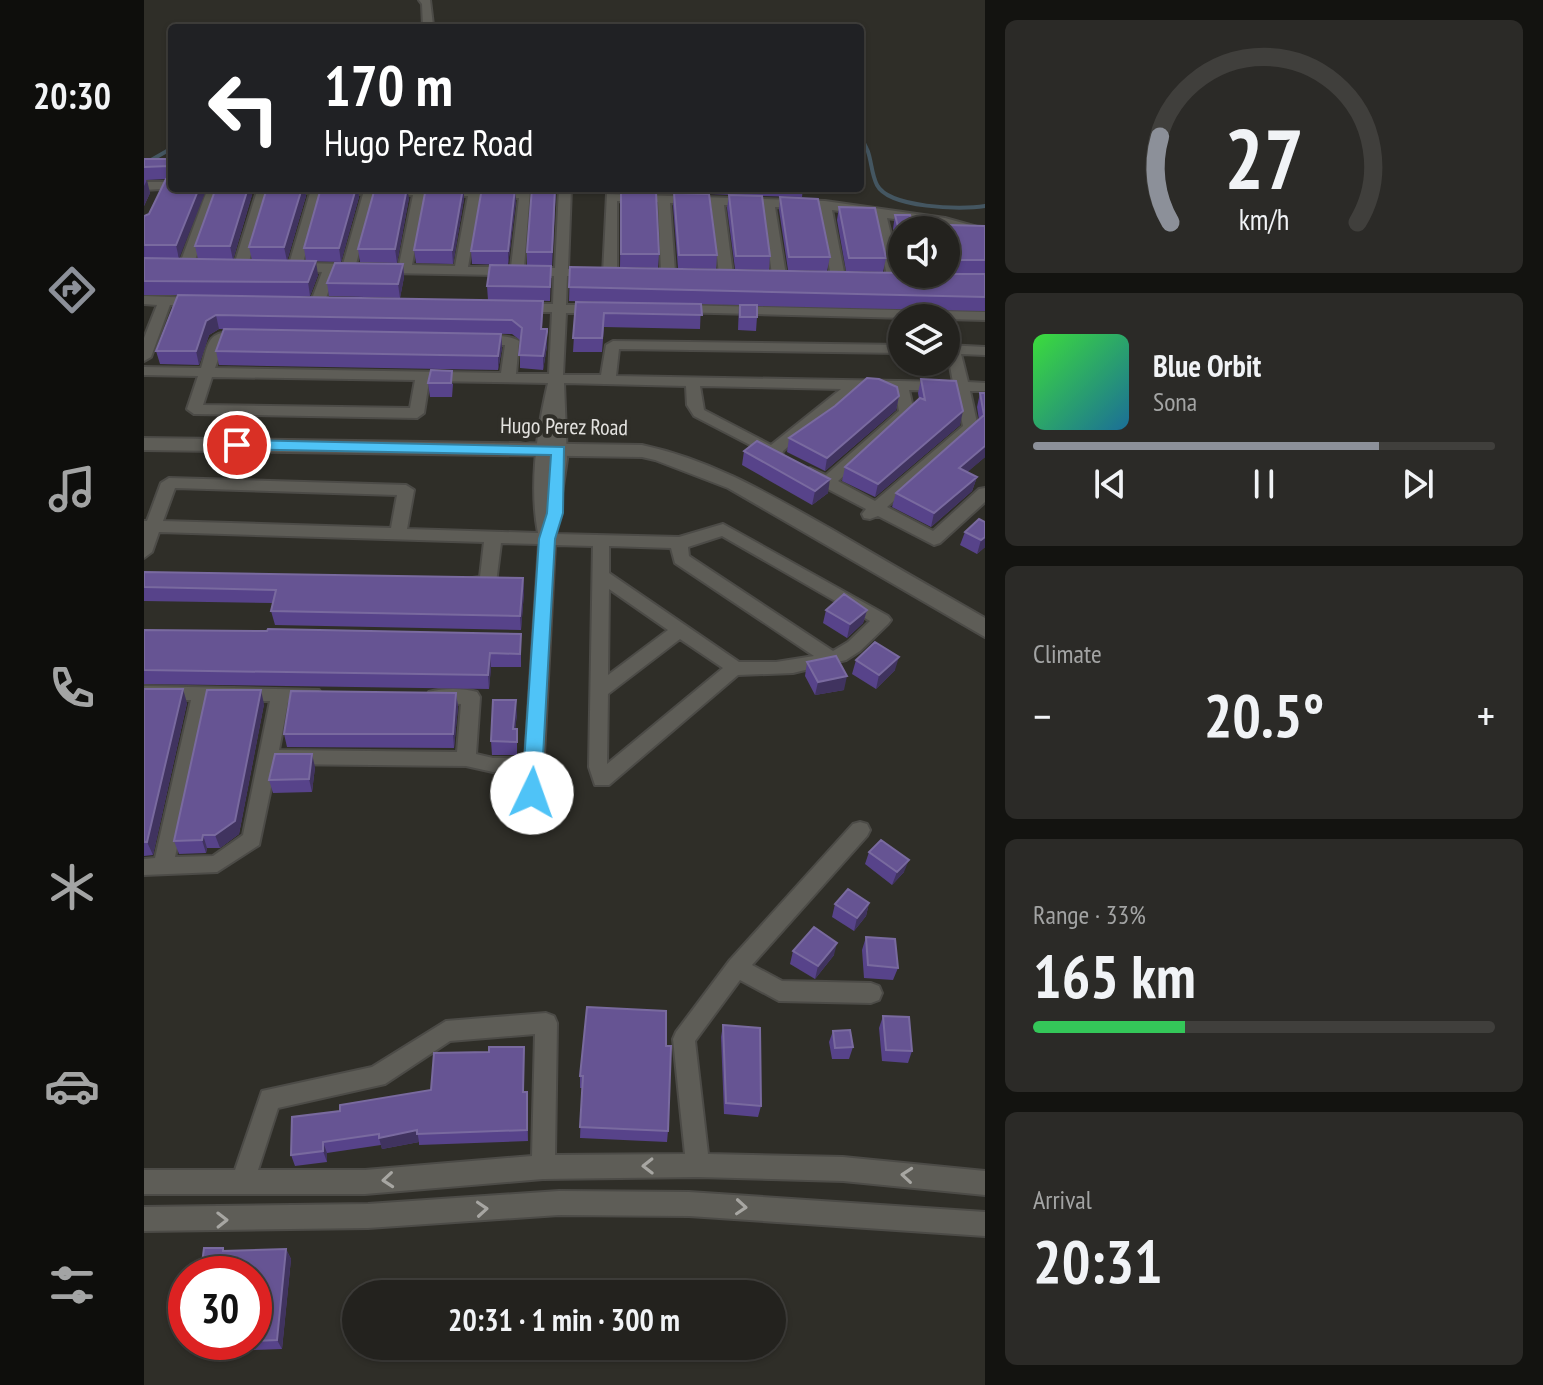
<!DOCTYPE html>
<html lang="en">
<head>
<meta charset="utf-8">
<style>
	body { margin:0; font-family:"PT Sans Narrow",sans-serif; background:#2b2a27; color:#f1f3f6; height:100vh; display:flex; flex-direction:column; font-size:30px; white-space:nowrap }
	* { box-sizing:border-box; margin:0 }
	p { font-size:26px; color:#a3a4a4 }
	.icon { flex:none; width:44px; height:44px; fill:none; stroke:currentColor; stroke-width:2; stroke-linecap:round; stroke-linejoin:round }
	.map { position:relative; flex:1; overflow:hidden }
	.side { display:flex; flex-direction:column; gap:20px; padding:20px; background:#131310; width:558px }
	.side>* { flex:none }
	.banner { position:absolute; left:24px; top:24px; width:696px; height:168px; border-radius:8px; box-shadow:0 2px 6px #0004,0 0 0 2px #403f3c; background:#202124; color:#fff; overflow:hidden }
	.tools { position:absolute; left:744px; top:216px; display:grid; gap:16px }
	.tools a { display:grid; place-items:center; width:72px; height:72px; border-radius:50%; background:#23221e; box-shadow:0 2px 6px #0004,0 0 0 2px #403f3c; font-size:40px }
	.speed { position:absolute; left:24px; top:1256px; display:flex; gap:16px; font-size:40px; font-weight:700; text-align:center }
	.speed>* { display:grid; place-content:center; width:104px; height:104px; border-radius:50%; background:#23221e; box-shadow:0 2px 6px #0004,0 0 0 2px #403f3c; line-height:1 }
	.speed .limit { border:12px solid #d22; background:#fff; color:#111 }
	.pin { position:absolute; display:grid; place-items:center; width:68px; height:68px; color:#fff; margin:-34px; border:4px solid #fff; border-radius:50%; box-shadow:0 2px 8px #0007 }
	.me { position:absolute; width:88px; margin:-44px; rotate:3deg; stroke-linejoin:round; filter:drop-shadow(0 0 6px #0008) }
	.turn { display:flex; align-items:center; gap:28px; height:168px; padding:0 24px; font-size:36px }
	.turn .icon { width:104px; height:104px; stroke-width:2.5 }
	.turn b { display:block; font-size:56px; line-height:68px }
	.big { font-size:60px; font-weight:800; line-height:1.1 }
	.side .tile { flex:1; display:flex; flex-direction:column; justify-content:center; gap:12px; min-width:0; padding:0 28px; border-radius:12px; background:#2b2a27 }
	.side .dial { align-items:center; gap:0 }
	.dial svg { height:208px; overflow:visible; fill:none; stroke:#403f3c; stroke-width:7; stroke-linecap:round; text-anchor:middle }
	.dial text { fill:#f1f3f6; stroke:none }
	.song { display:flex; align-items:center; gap:24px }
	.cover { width:96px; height:96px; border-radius:12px; background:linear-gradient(135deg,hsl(120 70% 55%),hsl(200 70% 35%)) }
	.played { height:8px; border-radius:4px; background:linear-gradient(90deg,#8c9099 75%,#403f3c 75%) }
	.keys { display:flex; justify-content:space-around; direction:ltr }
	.heat { display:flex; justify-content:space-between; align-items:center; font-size:44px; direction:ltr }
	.charge { height:12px; border-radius:6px; background:linear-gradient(90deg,#34c759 33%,#403f3c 0) }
	.trip { position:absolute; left:198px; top:1280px; width:444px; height:80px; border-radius:40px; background:#23221e; box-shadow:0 2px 6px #0004,0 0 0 2px #403f3c; font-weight:800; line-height:80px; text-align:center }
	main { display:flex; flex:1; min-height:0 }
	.tab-bar { display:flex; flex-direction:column; width:144px; justify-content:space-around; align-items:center; background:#0e0e0c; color:#a3a4a4 }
	.tab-bar .icon { width:56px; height:56px }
	.tab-bar .active { color:#8c9099 }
	.tab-bar b { font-size:36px; color:#f1f3f6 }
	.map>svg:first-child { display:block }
</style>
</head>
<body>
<main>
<nav class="tab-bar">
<b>20:30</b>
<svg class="icon active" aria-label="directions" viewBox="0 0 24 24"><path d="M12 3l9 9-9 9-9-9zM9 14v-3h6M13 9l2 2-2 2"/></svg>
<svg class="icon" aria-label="music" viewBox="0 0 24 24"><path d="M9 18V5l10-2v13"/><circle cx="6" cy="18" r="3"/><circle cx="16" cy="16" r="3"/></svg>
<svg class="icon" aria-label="phone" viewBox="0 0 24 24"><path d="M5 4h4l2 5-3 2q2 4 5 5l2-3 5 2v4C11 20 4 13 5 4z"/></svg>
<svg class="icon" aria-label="climate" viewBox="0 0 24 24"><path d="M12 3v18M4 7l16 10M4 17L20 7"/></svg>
<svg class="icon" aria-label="car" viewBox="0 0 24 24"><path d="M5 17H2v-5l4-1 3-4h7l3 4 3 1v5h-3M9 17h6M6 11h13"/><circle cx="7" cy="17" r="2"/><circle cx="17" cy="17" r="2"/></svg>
<svg class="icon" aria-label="filters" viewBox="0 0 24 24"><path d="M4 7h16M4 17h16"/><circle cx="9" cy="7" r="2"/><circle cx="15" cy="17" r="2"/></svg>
</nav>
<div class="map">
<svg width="841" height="1385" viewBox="0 0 841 1385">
	<rect width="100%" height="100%" fill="#2f2e28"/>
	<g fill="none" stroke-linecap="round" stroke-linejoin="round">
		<!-- stream -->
		<path stroke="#445661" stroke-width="4" d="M716 138C729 152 725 169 733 185 745 208 817 210 841 206
			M0 164 23 151 28 143"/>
		<defs>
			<path id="service" d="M248 28 284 26"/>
			<path id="minor" d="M275 0H286L289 25 292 28 279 26 278 4Z
				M0 182H28V188H33L0 190Z
				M64 188H76L49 266 37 269 35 266Z
				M111 188 386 191 380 268H411L415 188H427L424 269H450L457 273 450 277 423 276 422 305H453L460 309 453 313H422L419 375H457L462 345 469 341 758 345V353L475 349 472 376 809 382 802 345 841 347V355L817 354 824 382 841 383V391H826L834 427 743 507 789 531 835 489 841 488V502L796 543 790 545 734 516 726 519 720 518 718 514 722 509 661 477 658 473 666 468 682 475 755 411 751 390 714 389 639 451 638 457 633 459 550 416 543 405 542 386 420 383 423 459 412 534 535 537 579 524 744 616 747 620 744 624 716 651 702 660 649 673 594 675 465 785H451L445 767 449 546 411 545 398 793 395 798 388 801 381 798 378 793 380 772H349L322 766 132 764 115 845 73 872 0 875V859L11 858 47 700H0V686L175 690 178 695 175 700 144 702 135 750 313 752 317 704 285 702 282 697 285 692C298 688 320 688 333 692L336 697 332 754 349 758H381L395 544 357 543 352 583C346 592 325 592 319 583L321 579 336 577 340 542 15 532 8 552 0 558V521H3L17 483 25 478 262 485 270 490 263 529 394 533C385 485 393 430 404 383L285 381 280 413 273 418 50 414 43 409 54 376 0 375V367L57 368C64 347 62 332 87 332 95 332 100 331 106 336L99 340H81L71 368 357 373 361 345H333L326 341C337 334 364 334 375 341L372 374H405L408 312H375L368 308 375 304H409L410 276 191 272 180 304 173 308 168 307 166 304 178 272 148 271 141 267 145 264 166 193 125 192 104 265 97 269 90 265 113 191ZM178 193 219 194 199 264 159 263ZM231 194 269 195 255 265 212 264ZM281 195 324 196 311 266 268 265ZM336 197 375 198 367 267H324ZM68 377 271 380 266 408 59 405ZM556 386 697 389 627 445 560 410ZM765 390 811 391 819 426 731 501 694 481 768 415 770 412ZM31 488 253 495 247 528 19 521ZM578 536 726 621 704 642 689 651 545 556 544 547ZM465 546 527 548 531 563 670 656 632 662H595L465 573ZM465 589 524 630 464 675ZM536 639 579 668 463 764 464 694ZM65 701H126L99 835 69 856 31 857Z
				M463 194 681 201 801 218 841 229V237L800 226 743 218 758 280 751 284 744 280 730 216 688 210 701 277 694 281 687 277 675 209 631 207 642 275 635 279 628 275 619 206 580 205 589 274 582 278 575 274 567 204 526 203 531 272 524 276 517 272 514 202 473 201V274L466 278 459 274Z
				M0 296 53 298 60 302 53 306 26 305 7 357 0 361V338L13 305 0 304Z
				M535 305 841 312V320L530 312 528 309Z
				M716 822 723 824 726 830 723 836 608 965 638 981 727 983 735 986 738 993 735 1000 727 1003 635 1001 596 980 551 1041 564 1154 699 1157 841 1171V1195L699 1181 554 1177 399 1179 221 1194H0V1170H91L118 1091 228 1067 302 1021 402 1013 410 1016 413 1023 411 1155 541 1154 529 1039 532 1032 586 960 709 824ZM391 1034 388 1156 221 1170H114L134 1108 241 1084 306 1041Z
				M415 1191 545 1192 841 1212V1236L545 1216 415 1215 224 1228 0 1231V1207L224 1204Z"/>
			<path id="tertiary" d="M0 438 498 445C568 460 625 494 687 529 738 559 790 589 841 618V637L584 488 511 460 498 457 0 450Z"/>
		</defs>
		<!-- service casing -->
		<use href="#service" stroke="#4c4b47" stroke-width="9"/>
		<!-- minor casing -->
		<use href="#minor" stroke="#4c4b47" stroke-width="4"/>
		<!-- tertiary casing -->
		<use href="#tertiary" stroke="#4c4b47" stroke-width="4"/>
		<!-- service -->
		<use href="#service" stroke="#5e5d57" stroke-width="6"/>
		<!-- minor -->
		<use href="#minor" fill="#5e5d57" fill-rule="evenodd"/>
		<!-- tertiary -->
		<use href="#tertiary" fill="#5e5d57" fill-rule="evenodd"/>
	</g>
	<!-- wall -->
	<path fill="#57438a" d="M0 159H28V188L35 258 54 259 51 246 110 188 89 260H108L105 247 123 188H161L162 196 143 261 174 275 166 296H85L399 301 398 329H403V346L399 370 376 368V340L368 334 75 329 65 335 55 365 16 364 12 351 34 295H0V216L5 214 23 179 2 180 6 193 0 206Z
		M177 188H214L215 197 197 262 162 261 160 248Z
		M320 188V199L309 264 272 263 270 250Z
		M386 188H412L408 266 383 265V252L388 190Z
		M496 188H659L658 197 618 196 626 256 625 270 591 269 583 208 585 195 612 196 565 194 573 255 572 269 534 268 529 206 530 193 564 194 496 191Z
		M477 191 515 254 514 268 476 267Z
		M636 197 686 257 683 271 644 270 635 210Z
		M265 198 253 263 216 262 214 249Z
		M372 201 364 265 328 264 327 251Z
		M695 207 742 258 739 272 702 271 693 220Z
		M751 215 769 224 841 226V274L802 273V230H758V267L749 229Z
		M259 264 260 277 256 298 185 296 183 283Z
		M407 266 406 301 344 300 343 286Z
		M426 267 841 274V311L613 306V317L612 331 594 330 595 305 557 304 556 329 460 327 458 352H429L432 302 492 303 425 301Z
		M357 334 358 348 354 370 75 365 72 351Z
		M287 370 309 384 308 397H286L284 383Z
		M777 379 816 425 731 497 698 481 701 467 775 399 774 393Z
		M836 393H841V457L823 472 833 477 828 491 787 527 748 507 752 493 835 420 833 407Z
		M755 396 752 410 681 471 643 452 645 438Z
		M600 451 684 493 668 505 598 465Z
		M835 519 841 547 833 554 816 545 821 532Z
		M0 572 379 578 380 592 377 630 131 625 127 611 129 603 0 601Z
		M682 610H723L719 623 703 638 679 623Z
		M0 630 377 634V667H347L345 689 0 684Z
		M712 660 751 670 732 689 708 674Z
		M663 662 700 690 671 695 661 676Z
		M0 689 43 703 9 855 0 856Z
		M312 693 314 707 310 748 143 747 140 734Z
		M120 704 95 834 76 848H63L62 853 35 854 30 841Z
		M373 714 371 729H373V755H348L347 741Z
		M171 767 168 792 129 793 125 780Z
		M725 852 760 872 748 885 721 864Z
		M725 903 722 916 710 931 688 917 691 904Z
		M722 937 754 968 749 980 720 978 718 950Z
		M649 951 690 955 671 979 646 964Z
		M739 1016 768 1051 764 1063 738 1061 735 1028Z
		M579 1025 617 1106 614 1117 580 1114 577 1037Z
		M689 1031 709 1047 705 1059H688L685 1042Z
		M522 1046 524 1131 523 1142 436 1138 438 1088H436V1076Z
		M380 1047V1092H383L384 1141 275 1145V1142L238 1149 237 1145 183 1153V1162L151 1166 147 1155 196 1111 287 1090 345 1052Z
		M142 1249 147 1259 138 1349 85 1351 80 1342H110V1274H58L57 1271 81 1251Z"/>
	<!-- shaded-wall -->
	<path fill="#40335f" d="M3 180 6 193 0 206V186Z
		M55 188H63L35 259 32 245Z
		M104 188H110L89 260 86 246Z
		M158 188H161L162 196 143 261 140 247Z
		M212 188H214L215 197 197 262 195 248Z
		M263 188 265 198 253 263 251 249Z
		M320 188V199L309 264 308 250Z
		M371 188 372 201 364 265V251Z
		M172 261 174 275 166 296 164 282Z
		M259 264 260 277 256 298 254 284Z
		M72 315 75 329 65 335 55 365 52 351 62 321Z
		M403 332V346L399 370V356Z
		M357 334 358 348 354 370V356Z
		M755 396 752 410 681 471 683 458Z
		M819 411 816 425 731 497 734 484Z
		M841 446V457L812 482 815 468Z
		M833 477 828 491 787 527 790 513Z
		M686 479 684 493 668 505 671 491Z
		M841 537V547L833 554 837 540Z
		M379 578 380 592 377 630 376 616Z
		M723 610 719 623 703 638 706 624Z
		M346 653 347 667 345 689 344 675Z
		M755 657 751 670 732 689 735 675Z
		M703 676 700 690 671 695 674 682Z
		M39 689 43 703 9 855 3 842Z
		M117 690 120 704 95 834 76 848 71 835Z
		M312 693 314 707 310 748 309 734Z
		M372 700 373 714 370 742 369 729Z
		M168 754 171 767 168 792 165 779Z
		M59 835 63 848 62 853 58 840Z
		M765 860 760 872 748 885 753 872Z
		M725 903 722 916 710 931 713 918Z
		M693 943 690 955 671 979 674 966Z
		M273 1130 275 1142 238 1149 235 1138Z
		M179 1142 183 1153V1162L179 1151Z
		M142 1249 147 1259 138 1349 133 1340Z"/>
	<!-- building -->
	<path fill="#665493" stroke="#796a9f" stroke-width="2" d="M0 159H28V170L25 166 0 167Z
		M28 178V188H55L32 245H0V216L5 214 22 179Z
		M72 188H104L86 246H51Z
		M123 188H158L140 247H105Z
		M177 188H212L195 248H160Z
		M231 188H263L251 249H214Z
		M282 188H319L308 250H270Z
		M338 188H371L364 251H327Z
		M388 188H411L408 252H383Z
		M477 191 512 192 515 254H477Z
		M530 193 565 194 573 255H535Z
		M585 195 618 196 626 256H592Z
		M636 197 674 199 686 257H645Z
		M695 207 731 208 742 258H705Z
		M751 215H766L769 224 841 226V260H802V230H758V242Z
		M0 258 172 261 164 282 0 281Z
		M191 263 259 264 254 284 183 283Z
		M346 265 407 266 406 287 343 286Z
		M426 267 758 273V274H841V297L425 287Z
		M34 295 399 301 397 329H403V332L399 356 375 355 378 328 368 320 72 315 62 321 52 351H12Z
		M432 302 557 304 558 315 460 313 458 338H429Z
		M596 305H613V317H596Z
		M80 329 357 334 354 356 72 351Z
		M287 370 308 371 307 383H284Z
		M723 378 735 379 753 387 755 396 683 458 645 438 691 406Z
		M777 379 812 381 819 411 734 484 701 467 776 398 781 400Z
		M836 393H841V446L815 468 833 477 790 513 752 493 840 415Z
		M613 441 686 479 671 491 600 451Z
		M835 519 841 522V537L837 540 821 532Z
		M0 572 379 578 376 616 127 611 132 590 0 587Z
		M700 594 723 610 706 624 682 610Z
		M124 629 377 634 376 654 346 653 344 675 0 670V630L123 631Z
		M731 642 755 657 735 675 712 660Z
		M692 656 703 676 674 682 663 662Z
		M0 689H39L3 842H0Z
		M63 690H117L91 821 71 835H59L58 840 30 841Z
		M147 691 312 693 309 734H140Z
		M349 700H372L369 729H373V742L347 741Z
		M131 754H168L165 779 125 780Z
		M737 840 765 860 753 872 725 852Z
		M704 889 725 903 713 918 691 904Z
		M670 927 693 943 674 966 649 951Z
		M722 937 751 939 754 968 724 965Z
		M443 1007 522 1011V1046H527L524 1131 436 1127 439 1076H436Z
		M739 1016 765 1017 768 1051 742 1050Z
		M579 1025 616 1028 617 1106 582 1103Z
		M706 1030 709 1047 691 1048 689 1031Z
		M345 1047H380L379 1092H383V1130L273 1134V1130L235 1138V1134L179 1142V1151L147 1155 148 1117 196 1111V1105L287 1090 290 1053 345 1052Z
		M60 1248H79V1251L142 1249 133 1340 110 1341V1274H88V1271H57Z"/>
	<!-- one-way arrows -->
	<defs><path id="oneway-chevron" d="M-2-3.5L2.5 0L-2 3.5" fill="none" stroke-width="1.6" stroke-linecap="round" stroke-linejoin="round" transform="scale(2)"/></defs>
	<g stroke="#a7a6a2">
		<use href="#oneway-chevron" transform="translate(504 1166) rotate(179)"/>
		<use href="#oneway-chevron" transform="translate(763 1175) rotate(-175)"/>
		<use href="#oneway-chevron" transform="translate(244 1180) rotate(175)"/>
		<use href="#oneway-chevron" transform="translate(597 1207) rotate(4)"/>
		<use href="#oneway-chevron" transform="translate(338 1209) rotate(-4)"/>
		<use href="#oneway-chevron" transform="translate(78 1220) rotate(-1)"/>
	</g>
	<!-- route -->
	<path fill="#4fc3f7" stroke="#337fa1" stroke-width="2" d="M93 440 420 447 419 513 411 539 397 793 395 798H381L378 793 395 539 403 513 407 455 87 449 85 445Z"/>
	<g text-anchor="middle" stroke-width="8" stroke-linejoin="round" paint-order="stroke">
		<!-- street labels -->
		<g font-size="22" fill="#e3e2df" stroke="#2f2e28">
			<text transform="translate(420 426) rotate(1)" y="8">Hugo Perez Road</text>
		</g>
	</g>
</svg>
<div class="tools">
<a><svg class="icon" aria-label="sound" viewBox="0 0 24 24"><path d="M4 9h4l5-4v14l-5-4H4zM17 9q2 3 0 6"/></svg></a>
<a><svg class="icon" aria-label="layers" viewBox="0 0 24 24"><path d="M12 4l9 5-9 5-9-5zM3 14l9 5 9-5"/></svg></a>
</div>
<div class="speed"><div class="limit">30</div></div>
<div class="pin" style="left:93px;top:445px;background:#d93025"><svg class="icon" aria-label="arrive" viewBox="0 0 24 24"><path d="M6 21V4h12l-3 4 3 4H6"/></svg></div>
<svg class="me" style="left:388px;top:793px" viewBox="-20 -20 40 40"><circle r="19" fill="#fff"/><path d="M0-13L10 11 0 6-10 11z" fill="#4fc3f7"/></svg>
<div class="trip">20:31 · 1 min · 300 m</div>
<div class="banner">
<div class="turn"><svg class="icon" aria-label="left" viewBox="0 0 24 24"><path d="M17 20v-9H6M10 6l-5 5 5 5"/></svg><div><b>170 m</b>Hugo Perez Road</div></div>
</div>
</div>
<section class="side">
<div class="tile dial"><svg viewBox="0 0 100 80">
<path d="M14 69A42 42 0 1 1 86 69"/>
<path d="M14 69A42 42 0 0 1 10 36" stroke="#8c9099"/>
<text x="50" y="56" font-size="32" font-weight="700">27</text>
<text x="50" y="72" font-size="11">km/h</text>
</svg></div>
<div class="tile">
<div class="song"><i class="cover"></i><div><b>Blue Orbit</b><p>Sona</p></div></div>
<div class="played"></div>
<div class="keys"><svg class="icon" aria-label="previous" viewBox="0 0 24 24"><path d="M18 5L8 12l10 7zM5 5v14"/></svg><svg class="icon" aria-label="pause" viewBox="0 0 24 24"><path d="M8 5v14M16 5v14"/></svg><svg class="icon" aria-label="next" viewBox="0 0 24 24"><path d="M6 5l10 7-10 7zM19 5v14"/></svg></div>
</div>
<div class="tile"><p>Climate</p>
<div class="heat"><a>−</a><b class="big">20.5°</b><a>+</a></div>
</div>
<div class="tile"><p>Range · 33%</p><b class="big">165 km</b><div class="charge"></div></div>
<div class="tile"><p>Arrival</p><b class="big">20:31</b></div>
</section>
</main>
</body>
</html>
